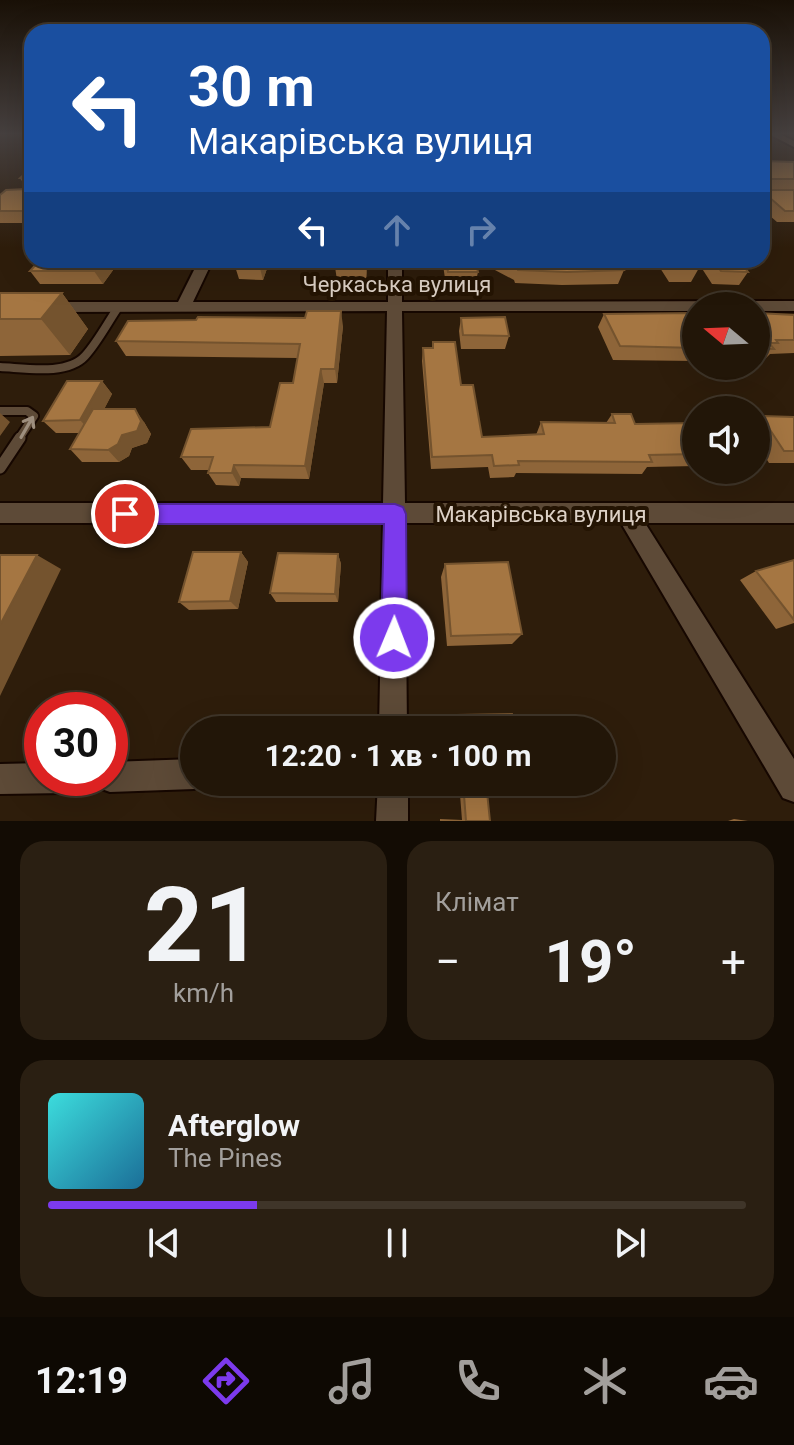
<!DOCTYPE html>
<html lang="uk">
<head>
<meta charset="utf-8">
<style>
	body { margin:0; font-family:Roboto,sans-serif; background:#2a1f12; color:#f1f3f6; height:100vh; display:flex; flex-direction:column; font-size:30px; white-space:nowrap }
	* { box-sizing:border-box; margin:0 }
	p { font-size:26px; color:#a29f9c }
	.icon { flex:none; width:44px; height:44px; fill:none; stroke:currentColor; stroke-width:2; stroke-linecap:round; stroke-linejoin:round }
	.map { position:relative; height:821px; overflow:hidden }
	.details { display:flex; flex-direction:column; gap:20px; padding:20px; background:#130c04; flex:1 }
	.details>* { flex:none }
	.banner { position:absolute; left:24px; top:24px; width:746px; height:244px; border-radius:24px; box-shadow:0 8px 32px #0002,0 0 0 2px #3f3529; background:#1a4fa0; color:#fff; overflow:hidden }
	.needle { width:52px; rotate:289deg }
	.fabs { position:absolute; left:682px; top:292px; display:grid; gap:16px }
	.fabs a { display:grid; place-items:center; width:88px; height:88px; border-radius:50%; background:#221608; box-shadow:0 8px 32px #0002,0 0 0 2px #3f3529; font-size:40px }
	.speed { position:absolute; left:24px; top:692px; display:flex; gap:16px; font-size:40px; font-weight:700; text-align:center }
	.speed>* { display:grid; place-content:center; width:104px; height:104px; border-radius:50%; background:#221608; box-shadow:0 8px 32px #0002,0 0 0 2px #3f3529; line-height:1 }
	.speed .limit { border:12px solid #d22; background:#fff; color:#111 }
	.pin { position:absolute; display:grid; place-items:center; width:68px; height:68px; color:#fff; margin:-34px; border:4px solid #fff; border-radius:50%; box-shadow:0 2px 8px #0007 }
	.me { position:absolute; width:88px; margin:-44px; rotate:1deg; stroke-linejoin:round; filter:drop-shadow(0 0 6px #0008) }
	.turn { display:flex; align-items:center; gap:28px; height:168px; padding:0 32px; font-size:36px }
	.turn .icon { width:104px; height:104px; stroke-width:2.5 }
	.turn b { display:block; font-size:56px; line-height:68px }
	.lanes { display:flex; align-items:center; height:76px; padding:0 32px; background:#0003; justify-content:center; gap:40px; direction:ltr }
	.lanes .off { opacity:.35 }
	.big { font-size:60px; font-weight:700; line-height:1.1 }
	.details .widget { flex:1; display:flex; flex-direction:column; justify-content:center; gap:12px; min-width:0; padding:0 28px; border-radius:24px; background:#2a1f12 }
	.details .dial { align-items:center; gap:0 }
	.dial b { font-size:104px; line-height:1 }
	.song { display:flex; align-items:center; gap:24px }
	.cover { width:96px; height:96px; border-radius:12px; background:linear-gradient(135deg,hsl(180 70% 55%),hsl(200 70% 35%)) }
	.played { height:8px; border-radius:4px; background:linear-gradient(90deg,#7c3aed 30%,#3f3529 30%) }
	.keys { display:flex; justify-content:space-around; direction:ltr }
	.heat { display:flex; justify-content:space-between; align-items:center; font-size:44px; direction:ltr }
	.details .tiles { flex:1; display:grid; gap:20px; grid-template-columns:1fr 1fr }
	.widget:last-child { grid-column:span 2 }
	.trip { position:absolute; left:180px; top:716px; width:436px; height:80px; border-radius:40px; background:#221608; box-shadow:0 8px 32px #0002,0 0 0 2px #3f3529; font-weight:700; line-height:80px; text-align:center }
	.tab-bar { display:flex; height:128px; justify-content:space-around; align-items:center; background:#0e0903; color:#a29f9c }
	.tab-bar .icon { width:56px; height:56px }
	.tab-bar .on { color:#7c3aed }
	.tab-bar b { font-size:36px; color:#f1f3f6 }
	.map>svg:first-child { display:block }
</style>
</head>
<body>
<div class="map">
<svg width="794" height="821" viewBox="0 0 794 821">
	<rect width="100%" height="100%" fill="#2e1d0b"/>
	<g fill="none" stroke-linecap="round" stroke-linejoin="round">
		<defs>
			<path id="lane-far2" d="M115 311 118 307"/>
			<path id="lane-far1" d="M0 367C24 368 67 376 85 356 97 343 107 324 117 309
				M0 411H27L34 416 18 440"/>
			<path id="lane" d="M0 468 20 438"/>
			<path id="street" d="M767 133H778L794 141V147Z
				M199 260H213L193 302H388V260H402V302L794 301V311H756V306H696V311H402L405 503H794V523H645L794 759V802L783 798 621 523H405L407 730H379L383 523H0V503H383L387 311 51 312 44 307 51 302H178Z
				M194 759V782H206L194 789 110 792 99 788 95 778H110V762Z
				M42 763V778H81L77 789 66 793 0 794V764Z
				M378 782H408V821H376Z"/>
		</defs>
		<!-- lane-far2 casing -->
		<use href="#lane-far2" stroke="#160700" stroke-width="9"/>
		<!-- lane-far1 casing -->
		<use href="#lane-far1" stroke="#160700" stroke-width="12"/>
		<!-- lane casing -->
		<use href="#lane" stroke="#160700" stroke-width="15"/>
		<!-- street casing -->
		<use href="#street" stroke="#160700" stroke-width="4"/>
		<!-- lane-far2 -->
		<use href="#lane-far2" stroke="#5d4a37" stroke-width="6"/>
		<!-- lane-far1 -->
		<use href="#lane-far1" stroke="#5d4a37" stroke-width="8"/>
		<!-- lane -->
		<use href="#lane" stroke="#5d4a37" stroke-width="11"/>
		<!-- street -->
		<use href="#street" fill="#5d4a37" fill-rule="evenodd"/>
	</g>
	<!-- wall -->
	<path fill="#8e6539" d="M762 161 794 162V222H777L762 209Z
		M32 168V223H0V195L27 189 20 178Z
		M233 260H270L263 280 239 279Z
		M336 260H368L366 280H337L335 267Z
		M421 260H475L478 272 475 285H446L443 265H421Z
		M476 260H618L624 270 618 284 562 285 515 283 514 280Z
		M655 260H693L699 268 691 282H669Z
		M705 260H739L748 272 739 285 712 284 701 267Z
		M116 266 103 284H40L30 271Z
		M0 293H62L88 329 70 355 0 356Z
		M696 313V361L613 360 598 327 604 314Z
		M756 313 794 315V353L770 354 762 362H756Z
		M461 318 509 336 505 349H461L459 331Z
		M343 326 337 383H324L309 479 241 478 239 486 216 485 208 473 209 470H191L181 457 270 427 293 383 298 358 126 356 116 341Z
		M433 342 461 385 482 437 536 435 541 422 606 423 612 414 635 424 696 423V466L647 467 642 474 516 473 514 477 490 478 488 467 431 469 422 361 423 348H432Z
		M102 381 112 394 104 409 144 422 151 434 147 443 132 448 129 456 119 462H82L70 449 79 433H56L43 421Z
		M761 416 794 417V463H769L756 442V421Z
		M241 552 248 562 238 609 189 610 179 602Z
		M338 554 341 564 338 602H276L270 593Z
		M794 560V623L776 629 740 580 756 571Z
		M445 564 522 634 512 644 447 646 441 577Z
		M457 715 514 730H455L454 718Z
		M459 782H522L487 792 490 821H440V819L462 820Z
		M734 819 748 821H728Z"/>
	<!-- shaded-wall -->
	<path fill="#74532e" d="M103 260H113L116 266 103 284 94 271Z
		M258 260H270L263 280Z
		M366 260H368L366 280Z
		M62 293 88 329 70 355 41 319Z
		M341 311 343 326 337 383 335 369Z
		M321 369 324 383 309 479 305 466Z
		M102 381 112 394 92 433 80 420Z
		M135 409 144 422 151 434 147 443 132 448 129 456 119 462 108 450 122 435Z
		M0 413 10 422 0 436Z
		M234 465 241 478 239 486 232 473Z
		M241 552 248 562 238 609 230 601Z
		M338 554 341 564 338 602 335 594Z
		M37 555 61 569 0 696V625Z"/>
	<!-- building -->
	<path fill="#a57642" stroke="#74532e" stroke-width="2" d="M762 161 794 162V179H769L767 190H794V211H785L762 191Z
		M32 168V211H0V195L6 190 27 189V179L20 178Z
		M40 260H103L94 271H30Z
		M336 260H366V267H335Z
		M446 260H475L478 272H448Z
		M505 260H618L624 270 567 272 518 270 517 266Z
		M671 260H693L699 268H676Z
		M713 260H739L748 272 721 271Z
		M0 293H62L41 319H0Z
		M307 311H341L335 369H321L305 466 234 465 232 473H208L213 457H181L191 429 270 427 280 383H293L300 344 116 341 128 321 196 320 198 317 305 318Z
		M696 313V348L620 346 604 314Z
		M756 313 794 315V340H776L778 343H769L774 349H756Z
		M505 317 509 336 463 335 461 318Z
		M433 342H455L461 385H473L482 437 544 434 541 422 615 423 612 414H631L635 424 696 423V454L649 455 652 462 518 461 519 465 494 466 492 455 432 457 423 348H433Z
		M67 381H102L80 420 43 421Z
		M93 409H135L141 421 137 431 122 435 118 444 108 450 70 449Z
		M761 416 794 417V451H784Z
		M193 552H241L230 601 179 602Z
		M278 553 338 554 335 594 270 593Z
		M0 555H37L0 625Z
		M794 560V620L756 571Z
		M508 562 522 634 451 636 445 564Z
		M512 714 514 730H459L457 715Z
		M463 782H522L523 791 487 792 490 821H466Z"/>
	<!-- one-way arrows -->
	<defs><path id="oneway-shaft" d="M-6 0H5M1.5-3L5.5 0L1.5 3" fill="none" stroke-width="1.6" stroke-linecap="round" stroke-linejoin="round" transform="scale(2)"/></defs>
	<use stroke="#9d8e7e" href="#oneway-shaft" transform="translate(27 427) rotate(-60)"/>
	<!-- sky -->
	<linearGradient id="sky" x2="0" y2="1"><stop stop-color="#191006"/><stop offset="0.54" stop-color="#46403f"/><stop offset="1" stop-color="#46403f" stop-opacity="0"/></linearGradient>
	<rect width="794" height="248" fill="url(#sky)"/>
	<!-- route -->
	<path fill="#7c3aed" stroke="#51269a" stroke-width="2" d="M125 504H395L403 507 406 514 407 638 403 647 394 651 385 647 381 638 384 524H125L117 521 114 514 117 507Z"/>
	<g text-anchor="middle" stroke-width="8" stroke-linejoin="round" paint-order="stroke">
		<!-- street labels -->
		<g font-size="22" fill="#ddd1c6" stroke="#241403">
			<text x="397" y="292">Черкаська вулиця</text>
			<text x="541" y="522">Макарівська вулиця</text>
		</g>
	</g>
</svg>
<div class="fabs">
<a><svg class="needle" viewBox="-14 -14 28 28"><path d="M0-13l5 13h-10z" fill="#e53935"/><path d="M0 13l5-13h-10z" fill="#a29f9c"/></svg></a>
<a><svg class="icon" aria-label="sound" viewBox="0 0 24 24"><path d="M4 9h4l5-4v14l-5-4H4zM17 9q2 3 0 6"/></svg></a>
</div>
<div class="speed"><div class="limit">30</div></div>
<div class="pin" style="left:125px;top:514px;background:#d93025"><svg class="icon" aria-label="arrive" viewBox="0 0 24 24"><path d="M6 21V4h12l-3 4 3 4H6"/></svg></div>
<svg class="me" style="left:394px;top:638px" viewBox="-20 -20 40 40"><circle r="17" fill="#7c3aed" stroke="#fff" stroke-width="3"/><path d="M0-11L8 9 0 5-8 9z" fill="#fff"/></svg>
<div class="trip">12:20 · 1 хв · 100 m</div>
<div class="banner">
<div class="turn"><svg class="icon" aria-label="left" viewBox="0 0 24 24"><path d="M17 20v-9H6M10 6l-5 5 5 5"/></svg><div><b>30 m</b>Макарівська вулиця</div></div>
<div class="lanes"><svg class="icon" aria-label="left" viewBox="0 0 24 24"><path d="M17 20v-9H6M10 6l-5 5 5 5"/></svg><svg class="icon off" aria-label="ahead" viewBox="0 0 24 24"><path d="M12 20V5M6 11l6-6 6 6"/></svg><svg class="icon off" aria-label="right" viewBox="0 0 24 24"><path d="M7 20v-9h11M14 6l5 5-5 5"/></svg></div>
</div>
</div>
<section class="details">
<div class="tiles">
<div class="widget dial"><b>21</b><p>km/h</p></div>
<div class="widget"><p>Клімат</p>
<div class="heat"><a>−</a><b class="big">19°</b><a>+</a></div>
</div>
<div class="widget">
<div class="song"><i class="cover"></i><div><b>Afterglow</b><p>The Pines</p></div></div>
<div class="played"></div>
<div class="keys"><svg class="icon" aria-label="previous" viewBox="0 0 24 24"><path d="M18 5L8 12l10 7zM5 5v14"/></svg><svg class="icon" aria-label="pause" viewBox="0 0 24 24"><path d="M8 5v14M16 5v14"/></svg><svg class="icon" aria-label="next" viewBox="0 0 24 24"><path d="M6 5l10 7-10 7zM19 5v14"/></svg></div>
</div>
</div>
</section>
<nav class="tab-bar">
<b>12:19</b>
<svg class="icon on" aria-label="directions" viewBox="0 0 24 24"><path d="M12 3l9 9-9 9-9-9zM9 14v-3h6M13 9l2 2-2 2"/></svg>
<svg class="icon" aria-label="music" viewBox="0 0 24 24"><path d="M9 18V5l10-2v13"/><circle cx="6" cy="18" r="3"/><circle cx="16" cy="16" r="3"/></svg>
<svg class="icon" aria-label="phone" viewBox="0 0 24 24"><path d="M5 4h4l2 5-3 2q2 4 5 5l2-3 5 2v4C11 20 4 13 5 4z"/></svg>
<svg class="icon" aria-label="climate" viewBox="0 0 24 24"><path d="M12 3v18M4 7l16 10M4 17L20 7"/></svg>
<svg class="icon" aria-label="car" viewBox="0 0 24 24"><path d="M5 17H2v-5l4-1 3-4h7l3 4 3 1v5h-3M9 17h6M6 11h13"/><circle cx="7" cy="17" r="2"/><circle cx="17" cy="17" r="2"/></svg>
</nav>
</body>
</html>
